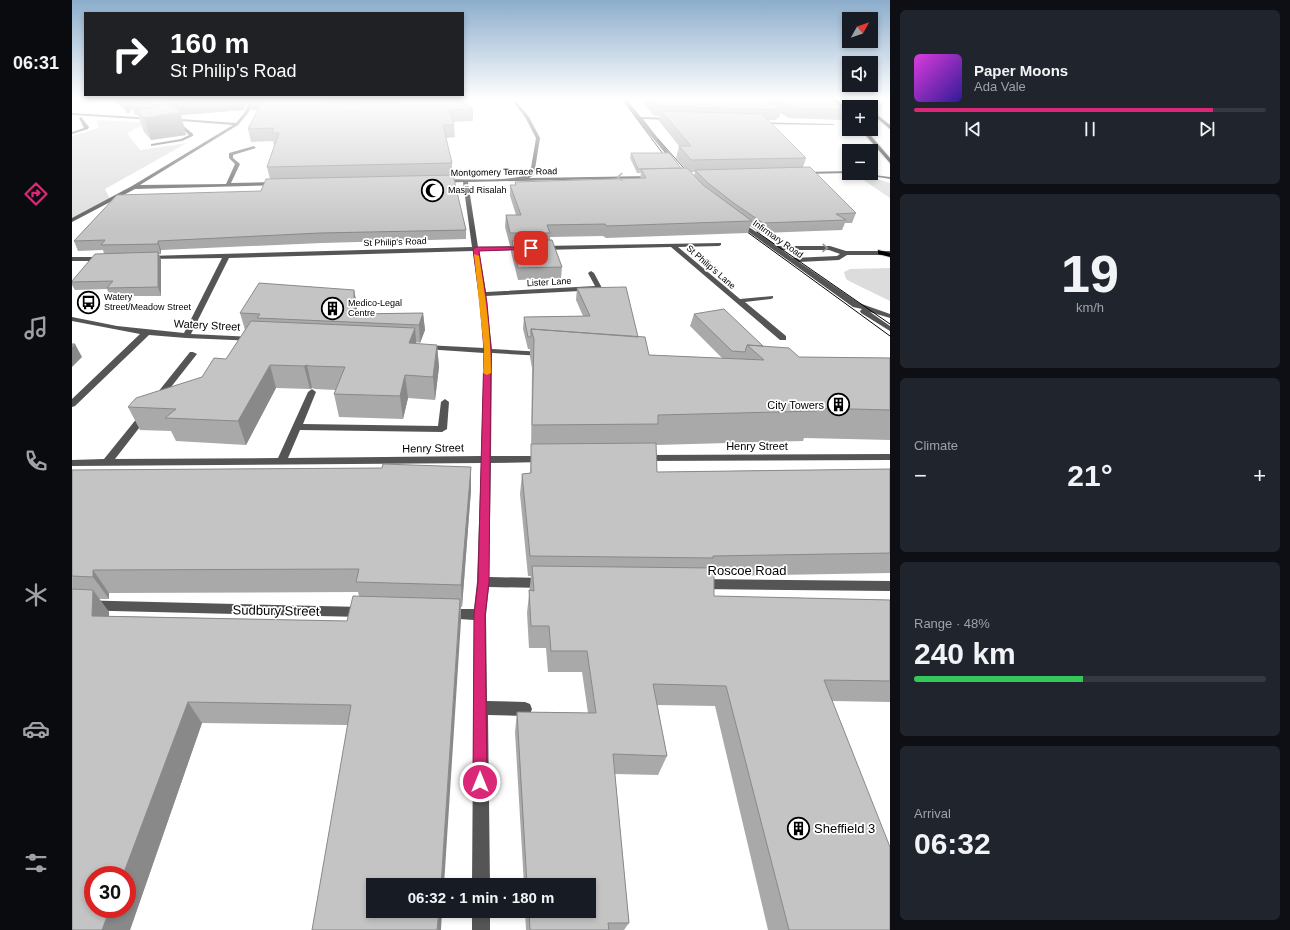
<!DOCTYPE html>
<html lang="en">
<head>
<meta charset="utf-8">
<style>
	body { margin:0; font-family:Helvetica,sans-serif; background:#20242c; color:#f1f3f6; height:100vh; display:flex; flex-direction:column; font-size:15px; white-space:nowrap }
	* { box-sizing:border-box; margin:0 }
	p { font-size:13px; color:#9ea1a6 }
	.icon { flex:none; width:22px; height:22px; fill:none; stroke:currentColor; stroke-width:2; stroke-linecap:round; stroke-linejoin:round }
	.map { position:relative; flex:1; overflow:hidden }
	.details { display:flex; flex-direction:column; gap:10px; padding:10px; background:#0d0f14; width:400px }
	.details>* { flex:none }
	.top-card { position:absolute; left:12px; top:12px; width:380px; height:84px; border-radius:0px; box-shadow:0 2px 6px #0003; background:#202124; color:#fff; overflow:hidden }
	.needle { width:26px; rotate:50deg }
	.tools { position:absolute; left:770px; top:12px; display:grid; gap:8px }
	.tools a { display:grid; place-items:center; width:36px; height:36px; border-radius:0px; background:#171b24; box-shadow:0 2px 6px #0003; font-size:20px }
	.speed { position:absolute; left:12px; top:866px; display:flex; gap:8px; font-size:20px; font-weight:700; text-align:center }
	.speed>* { display:grid; place-content:center; width:52px; height:52px; border-radius:50%; background:#171b24; box-shadow:0 2px 6px #0003; line-height:1 }
	.speed .limit { border:6px solid #d22; background:#fff; color:#111 }
	.pin { position:absolute; display:grid; place-items:center; width:34px; height:34px; color:#fff; margin:-17px; border-radius:8px; box-shadow:0 2px 6px #0006 }
	.me { position:absolute; width:44px; margin:-22px; rotate:0deg; stroke-linejoin:round; filter:drop-shadow(0 0 3px #0008) }
	.turn { display:flex; align-items:center; gap:14px; height:84px; padding:0 20px; font-size:18px }
	.turn .icon { width:52px; height:52px; stroke-width:2.5 }
	.turn b { display:block; font-size:28px; line-height:34px }
	.big { font-size:30px; font-weight:700; line-height:1.1 }
	.details .card { flex:1; display:flex; flex-direction:column; justify-content:center; gap:6px; min-width:0; padding:0 14px; border-radius:6px; background:#20242c }
	.details .dial { align-items:center; gap:0 }
	.dial b { font-size:52px; line-height:1 }
	.song { display:flex; align-items:center; gap:12px }
	.cover { width:48px; height:48px; border-radius:6px; background:linear-gradient(135deg,hsl(300 70% 55%),hsl(250 70% 35%)) }
	.played { height:4px; border-radius:2px; background:linear-gradient(90deg,#db2777 85%,#363941 85%) }
	.keys { display:flex; justify-content:space-around; direction:ltr }
	.heat { display:flex; justify-content:space-between; align-items:center; font-size:22px; direction:ltr }
	.charge { height:6px; border-radius:3px; background:linear-gradient(90deg,#34c759 48%,#363941 0) }
	.trip { position:absolute; left:294px; top:878px; width:230px; height:40px; border-radius:0px; background:#171b24; box-shadow:0 2px 6px #0003; font-weight:700; line-height:40px; text-align:center }
	main { display:flex; flex:1; min-height:0 }
	.tabs { display:flex; flex-direction:column; width:72px; justify-content:space-around; align-items:center; background:#090b0e; color:#9ea1a6 }
	.tabs .icon { width:28px; height:28px }
	.tabs .current { color:#db2777 }
	.tabs b { font-size:18px; color:#f1f3f6 }
	.map>svg:first-child { display:block }
</style>
</head>
<body>
<main>
<nav class="tabs">
<b>06:31</b>
<svg class="icon current" aria-label="directions" viewBox="0 0 24 24"><path d="M12 3l9 9-9 9-9-9zM9 14v-3h6M13 9l2 2-2 2"/></svg>
<svg class="icon" aria-label="music" viewBox="0 0 24 24"><path d="M9 18V5l10-2v13"/><circle cx="6" cy="18" r="3"/><circle cx="16" cy="16" r="3"/></svg>
<svg class="icon" aria-label="phone" viewBox="0 0 24 24"><path d="M5 4h4l2 5-3 2q2 4 5 5l2-3 5 2v4C11 20 4 13 5 4z"/></svg>
<svg class="icon" aria-label="climate" viewBox="0 0 24 24"><path d="M12 3v18M4 7l16 10M4 17L20 7"/></svg>
<svg class="icon" aria-label="car" viewBox="0 0 24 24"><path d="M5 17H2v-5l4-1 3-4h7l3 4 3 1v5h-3M9 17h6M6 11h13"/><circle cx="7" cy="17" r="2"/><circle cx="17" cy="17" r="2"/></svg>
<svg class="icon" aria-label="filters" viewBox="0 0 24 24"><path d="M4 7h16M4 17h16"/><circle cx="9" cy="7" r="2"/><circle cx="15" cy="17" r="2"/></svg>
</nav>
<div class="map">
<svg width="818" height="930" viewBox="0 0 818 930">
	<rect width="100%" height="100%" fill="#fff"/>
	<!-- green -->
	<path fill="#dcdcdc" d="M28 120 86 123 64 128 55 133 68 150 115 143 33 189 38 199 0 220V136L27 128 24 121Z
		M787 177 808 180 818 183V198Z
		M818 268V301L779 282 774 279 772 272 778 269Z"/>
	<g fill="none" stroke-linecap="round" stroke-linejoin="round">
		<defs>
			<path id="highway" d="M761 100H765L777 112V116Z
				M786 100H790L797 107H792Z
				M799 110 818 125V129L799 113Z
				M788 129H793L818 158V163Z
				M806 250 818 253V257L806 254Z"/>
		</defs>
		<!-- highway casing -->
		<use href="#highway" stroke="#dbdbdb" stroke-width="2"/>
		<!-- minor -->
		<path fill="#555" fill-rule="evenodd" d="M178 100H181L177 112 166 125 68 185 154 184 163 164 157 158V153L182 146 184 148 161 155V158L168 164 159 183 205 182 207 185 63 189 0 222V218L60 186 161 125 97 120 96 118 164 123 173 112Z
			M440 100H443L457 117 468 138 462 175 457 178 581 176 583 177 581 178 396 182 406 247 451 246 454 248 451 250 407 251 414 292 523 286 516 273 519 271 522 273 530 288 527 290 414 296 420 349 471 352 475 354 471 356 420 353 419 456H472L477 459 472 462 419 463 417 577 472 578 476 579 478 583 476 587 472 588 417 587 414 615 415 701 453 702 458 704 460 709 458 714 453 716 416 715 418 885H400L402 620 372 618 370 614 372 610 376 609H402L405 582 409 463 0 466V460L32 459 70 412 73 411 78 414 43 459 206 458 236 392 240 389 244 392 231 424 366 426 369 402 373 399 377 402 375 429 370 432 228 430 216 458 409 456 412 353 353 349 349 347 353 345 412 348 408 303 401 251 157 258 119 334 181 337 185 339 184 341 114 338 77 335 3 406 0 407V399L68 334 0 321V317L45 326 112 333 150 258 73 259 72 258 75 256 400 247 391 182 369 183 366 181 369 179C393 179 437 182 458 174L464 138 453 117Z
			M552 100H555L569 117 600 118 599 120 571 119 606 164H602L565 119Z
			M0 113 81 118 83 119 81 120 0 115Z
			M9 117 17 127 16 129 0 134V132L12 128 7 118Z
			M685 122 761 124 763 125 684 124Z
			M108 123 121 134V136L110 141 79 146V144L109 139 117 135 107 125Z
			M777 171V173H779L731 174 729 173 731 172Z
			M786 173 818 177V179L788 174Z
			M664 221H668L705 246H758L774 251H818V255H775L767 260 727 262 787 303 818 314V318L798 312 818 326V331L789 313 788 311 790 309 781 307 664 223ZM710 250H757L768 254 765 256 721 258Z
			M649 243V245L647 246 606 247 668 299 701 296V298L699 299 673 302 714 336V340H708L599 247 469 250 466 248 469 246Z
			M0 257H31L34 259 31 261H0Z
			M118 352H121L125 354 88 401H82L81 399 82 397Z
			M818 454V460L572 461 567 458 572 455Z
			M628 579 818 581V591L628 589 624 588 622 584 624 580Z
			M0 600 290 607 294 608 296 612 294 616 290 617 0 610Z
			M400 911H418V930H400Z"/>
		<!-- highway -->
		<use href="#highway" fill="#000" fill-rule="evenodd"/>
		<!-- tram -->
		<path stroke="#000" stroke-width="1" d="M551 100 597 162
			M586 139 618 175
			M667 226 818 336
			M685 232 818 324"/>
	</g>
	<!-- wall -->
	<path fill="#a9a9a9" fill-rule="evenodd" d="M43 100H390L401 109V121L381 122 382 125 383 137 374 138 380 163V175L394 230V239L250 243 89 250V254H87L89 260V296H38L35 289 3 290 0 285V281L32 254 31 250 6 251 2 241 189 191 198 179 195 167 202 146 201 141 179 142 176 129 186 109 179 110 177 100 172 110 109 115 114 135 79 140 72 132 66 115H63L60 108 56 114Z
		M569 100H760L774 110 770 120 717 118 708 113 707 118H705L704 120H696L734 158 731 167 784 213 780 223H773L770 230 688 233 678 226 676 233 534 238 531 236 478 237V240L490 267 489 278 446 280 439 252V246H438L433 227 434 215H444L438 196V185H443V182L568 178 569 173H565L558 158 559 153 609 168H613L604 158 607 146 587 121 588 116H582ZM619 172H623L622 176Z
		M505 288 566 337 577 355 650 358 618 326 622 314 691 346 727 357 818 358V440L732 438 731 441 584 445 585 472 818 469V573L642 576V596L818 600V702L760 701 818 930H696L643 706 585 705 595 756 586 775 543 774 557 923 552 930H454L453 911H517V885H452L443 732 445 712 516 713 510 672H476L474 648H457L455 613 459 576H456L448 494 450 474 458 473 459 455 460 368 458 357V349H456L451 329 452 317 511 316 504 300Z
		M282 290 285 306V314L351 313 353 330 348 343 344 342V344L365 345 367 367 363 400 336 398 331 419 267 417 262 394 264 390 243 389 240 388 238 389 204 388 174 445 104 441 99 431 68 430 56 407 130 377 154 359 173 330 168 313Z
		M399 467V490L390 607H389V621L276 725 130 723 58 930H0V470L310 468ZM286 592 287 596 275 621 37 616V612L27 599H37V593Z"/>
	<!-- shaded-wall -->
	<path fill="#898989" d="M54 100H66L59 103 60 108 56 114 52 102Z
		M158 100H192L194 109 179 110 177 100 172 110 109 115 114 135 79 140 72 118 92 104Z
		M317 100H339L318 110Z
		M86 241 89 250V254L86 244Z
		M86 252 89 260V296L86 287Z
		M282 290 285 306V323L282 314Z
		M351 313 353 330 348 343 347 325Z
		M343 328 345 350 337 343Z
		M3 344 10 357 0 367V348Z
		M365 345 367 367 363 400 361 377Z
		M198 365 204 388 174 445 166 421Z
		M235 365 240 388 238 389 232 366Z
		M333 375 336 398 331 419 328 396Z
		M399 467V490L390 607 389 585Z
		M21 570 37 593V599L21 577Z
		M21 590 37 612V638L20 616Z
		M388 599 389 621 372 885H369Z
		M116 702 130 723 58 930H30L38 909H55V875H51Z
		M367 911H370L369 930H365Z"/>
	<!-- building -->
	<path fill="#c4c4c4" stroke="#898989" d="M49 100H54L52 102Z
		M61 100H158L92 104 93 105 59 103Z
		M191 100H250L269 105 317 103 329 100H390L401 109 377 110 382 125H371L380 163 195 167 207 133H200L202 128 176 129Z
		M578 100H696L710 108H704L707 110 584 106Z
		M706 100H760L774 110 720 108Z
		M99 104 108 112 72 118 64 110Z
		M589 111 690 114 734 158 619 160 607 146H619Z
		M559 153H597L609 168 566 169Z
		M738 167 784 213 764 214 774 220 691 223 663 204 636 183 623 170Z
		M615 168 631 185 680 221 535 226 533 224 475 225 478 233H438L434 215H449L438 185H444L443 182 574 178 569 169Z
		M381 175 394 230 248 233 86 241V244L29 245 33 240 2 241 45 195 189 191 194 179Z
		M480 240 490 267 446 268 440 241Z
		M86 252V287L35 288 41 281 0 282V281L23 254Z
		M187 283 282 290V314L351 313 347 325 185 318 188 314 168 313Z
		M554 287 566 337 459 329V337H456L452 317 518 316 505 288Z
		M652 309 691 346 675 345 673 352 660 351 622 314Z
		M179 321 343 328 337 343 365 345 361 377 333 375 328 396 262 394 273 367 237 366 235 365 232 366 198 365 166 421 93 418 104 409 56 407 64 398 130 377 142 358 154 359Z
		M459 329 573 337 577 355 692 360 675 345 717 348 727 357 818 358V410L743 408 745 411 586 415V424L460 425 462 339Z
		M0 344H3L0 348Z
		M584 443 585 472 818 469V553L641 556V558L458 556 450 474 459 473V444Z
		M311 464 399 467 389 585 284 582 287 569 21 570V577L0 576V470L310 468Z
		M460 566 642 568V596L818 600V681L752 680 818 847V930H717L654 686 581 684 595 756 541 754 557 923H536L537 930H458L457 911H517V885H455L445 712 524 713 515 651H479L477 626H459L457 590 462 591Z
		M0 589 21 590 20 616 275 621 281 596 388 599 369 885H301V911H367L365 930H240L279 705 116 702 51 875H21V909H38L30 930H0Z"/>
	<!-- one-way arrows -->
	<defs><path id="oneway-chevron" d="M-2-3.5L2.5 0L-2 3.5" fill="none" stroke-width="1.6" stroke-linecap="round" stroke-linejoin="round"/></defs>
	<g stroke="#999">
		<use href="#oneway-chevron" transform="translate(548 177) rotate(179)"/>
		<use href="#oneway-chevron" transform="translate(753 248) rotate(2)"/>
	</g>
	<!-- sky -->
	<linearGradient id="sky" x2="0" y2="1"><stop stop-color="#8cadcc"/><stop offset="0.43" stop-color="#fff"/><stop offset="1" stop-color="#fff" stop-opacity="0"/></linearGradient>
	<rect width="818" height="230" fill="url(#sky)"/>
	<!-- route -->
	<path fill="#db2777" stroke="#8e194d" d="M459 247 461 249 407 251 415 303 419 350 417 582 413 615 415 782 413 787 408 789 403 787 401 782 402 615 406 582 412 350 408 303 401 249 404 247Z"/>
	<!-- slow -->
	<path fill="#f59e0b" d="M402 254 407 256C413 295 419 333 419 373L415 375 411 373 412 350Z"/>
	<!-- icons -->
	<defs>
		<symbol id="mosque-ring" viewBox="-11 -11 22 22"><circle r="9.5" fill="#fff" stroke="#000" stroke-width="1.5"/><path d="M3.5-4.9A6 6 0 1 0 3.5 4.9A5 5 0 1 1 3.5-4.9Z" fill="#000"/></symbol>
		<symbol id="bus-ring" viewBox="-11 -11 22 22"><circle r="9.5" fill="#fff" stroke="#000" stroke-width="1.5"/><path d="M-5-6H5V4H4V6H2V4H-2V6H-4V4H-5ZM-3.5-4V0h7V-4ZM-3.5 1.2v1.5H-2V1.2ZM2 1.2v1.5H3.5V1.2Z" fill="#000"/></symbol>
		<symbol id="building-ring" viewBox="-11 -11 22 22"><circle r="9.5" fill="#fff" stroke="#000" stroke-width="1.5"/><path d="M-4-6H4V6H1V3H-1V6H-4ZM-2.5-4.3h1.7v1.8h-1.7ZM.8-4.3h1.7v1.8H.8ZM-2.5-1h1.7V.8h-1.7ZM.8-1h1.7V.8H.8Z" fill="#000"/></symbol>
	</defs>
	<g fill-rule="evenodd">
		<use href="#mosque-ring" x="348" y="178" width="25" height="25"/>
		<use href="#bus-ring" x="4" y="290" width="25" height="25"/>
		<use href="#building-ring" x="248" y="296" width="25" height="25"/>
		<use href="#building-ring" x="754" y="392" width="25" height="25"/>
		<use href="#building-ring" x="714" y="816" width="25" height="25"/>
	</g>
	<g text-anchor="middle" stroke-width="3.5" stroke-linejoin="round" paint-order="stroke">
		<!-- far-street labels -->
		<g font-size="9" fill="#000" stroke="#fff">
			<text transform="translate(432 172) rotate(-1)" y="3">Montgomery Terrace Road</text>
			<text transform="translate(706 239) rotate(35)" y="3">Infirmary Road</text>
			<text transform="translate(323 242) rotate(-2)" y="3">St Philip's Road</text>
			<text transform="translate(639 267) rotate(41)" y="3">St Philip's Lane</text>
			<text transform="translate(477 282) rotate(-3)" y="3">Lister Lane</text>
		</g>
		<!-- far-poi labels -->
		<g font-size="9" fill="#000" stroke="#fff" text-anchor="start">
			<text x="376" y="193">Masjid Risalah</text>
			<text x="32" y="300">Watery<tspan x="32" dy="10">Street/Meadow Street</tspan></text>
			<text x="276" y="306">Medico-Legal<tspan x="276" dy="10">Centre</tspan></text>
		</g>
		<!-- street labels -->
		<g font-size="11" fill="#000" stroke="#fff">
			<text transform="translate(135 325) rotate(3)" y="4">Watery Street</text>
			<text x="685" y="450">Henry Street</text>
			<text transform="translate(361 448) rotate(-1)" y="4">Henry Street</text>
		</g>
		<!-- poi labels -->
		<g font-size="11" fill="#000" stroke="#fff" text-anchor="end">
			<text x="752" y="409">City Towers</text>
		</g>
		<!-- near-street labels -->
		<g font-size="13" fill="#000" stroke="#fff">
			<text x="675" y="575">Roscoe Road</text>
			<text transform="translate(204 610) rotate(1)" y="5">Sudbury Street</text>
		</g>
		<!-- near-poi labels -->
		<g font-size="13" fill="#000" stroke="#fff" text-anchor="start">
			<text x="742" y="833">Sheffield 3</text>
		</g>
	</g>
</svg>
<div class="tools">
<a><svg class="needle" viewBox="-14 -14 28 28"><path d="M0-13l5 13h-10z" fill="#e53935"/><path d="M0 13l5-13h-10z" fill="#9ea1a6"/></svg></a>
<a><svg class="icon" aria-label="sound" viewBox="0 0 24 24"><path d="M4 9h4l5-4v14l-5-4H4zM17 9q2 3 0 6"/></svg></a>
<a>+</a>
<a>−</a>
</div>
<div class="speed"><div class="limit">30</div></div>
<div class="pin" style="left:459px;top:248px;background:#d93025"><svg class="icon" aria-label="arrive" viewBox="0 0 24 24"><path d="M6 21V4h12l-3 4 3 4H6"/></svg></div>
<svg class="me" style="left:408px;top:782px" viewBox="-20 -20 40 40"><circle r="17" fill="#db2777" stroke="#fff" stroke-width="3"/><path d="M0-11L8 9 0 5-8 9z" fill="#fff"/></svg>
<div class="trip">06:32 · 1 min · 180 m</div>
<div class="top-card">
<div class="turn"><svg class="icon" aria-label="right" viewBox="0 0 24 24"><path d="M7 20v-9h11M14 6l5 5-5 5"/></svg><div><b>160 m</b>St Philip's Road</div></div>
</div>
</div>
<section class="details">
<div class="card">
<div class="song"><i class="cover"></i><div><b>Paper Moons</b><p>Ada Vale</p></div></div>
<div class="played"></div>
<div class="keys"><svg class="icon" aria-label="previous" viewBox="0 0 24 24"><path d="M18 5L8 12l10 7zM5 5v14"/></svg><svg class="icon" aria-label="pause" viewBox="0 0 24 24"><path d="M8 5v14M16 5v14"/></svg><svg class="icon" aria-label="next" viewBox="0 0 24 24"><path d="M6 5l10 7-10 7zM19 5v14"/></svg></div>
</div>
<div class="card dial"><b>19</b><p>km/h</p></div>
<div class="card"><p>Climate</p>
<div class="heat"><a>−</a><b class="big">21°</b><a>+</a></div>
</div>
<div class="card"><p>Range · 48%</p><b class="big">240 km</b><div class="charge"></div></div>
<div class="card"><p>Arrival</p><b class="big">06:32</b></div>
</section>
</main>
</body>
</html>
